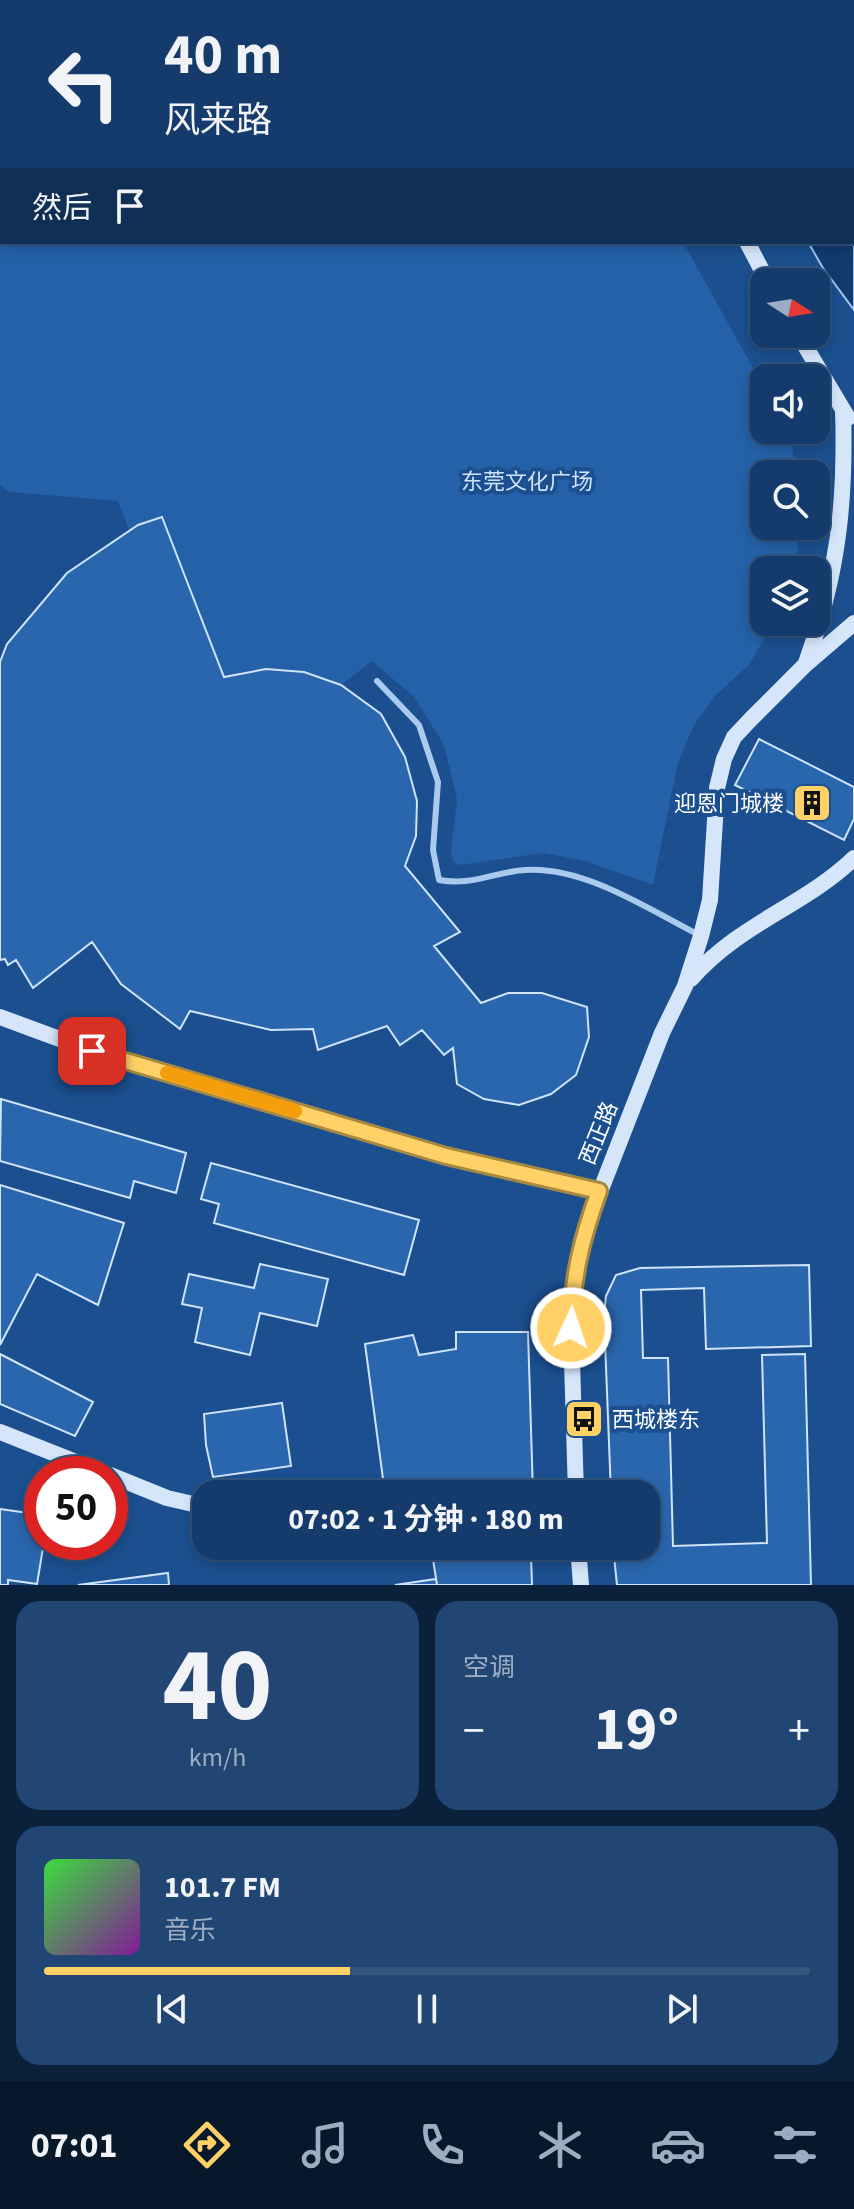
<!DOCTYPE html>
<html lang="zh">
<head>
<meta charset="utf-8">
<style>
	body { margin:0; font-family:"Source Sans 3","Noto Sans SC",sans-serif; background:#214673; color:#f1f3f6; height:100vh; display:flex; flex-direction:column; font-size:30px; white-space:nowrap }
	* { box-sizing:border-box; margin:0 }
	p { font-size:26px; color:#9dadc1 }
	.icon { flex:none; width:44px; height:44px; fill:none; stroke:currentColor; stroke-width:2; stroke-linecap:round; stroke-linejoin:round }
	.map { position:relative; height:1585px; overflow:hidden }
	.drawer { display:flex; flex-direction:column; gap:16px; padding:16px; background:#0b203b; flex:1 }
	.drawer>* { flex:none }
	.guide { position:absolute; left:0px; top:0px; width:854px; height:244px; box-shadow:0 4px 12px #0003,0 0 0 2px #33557e; background:#143b6b; color:#f1f3f6; overflow:hidden }
	.needle { width:52px; rotate:102deg }
	.controls { position:absolute; left:750px; top:268px; display:grid; gap:16px }
	.controls a { display:grid; place-items:center; width:80px; height:80px; border-radius:16px; background:#143b6b; box-shadow:0 4px 12px #0003,0 0 0 2px #33557e; font-size:40px }
	.speed { position:absolute; left:24px; top:1456px; display:flex; gap:16px; font-size:40px; font-weight:700; text-align:center }
	.speed>* { display:grid; place-content:center; width:104px; height:104px; border-radius:50%; background:#143b6b; box-shadow:0 4px 12px #0003,0 0 0 2px #33557e; line-height:1 }
	.speed .limit { border:12px solid #d22; background:#fff; color:#111 }
	.pin { position:absolute; display:grid; place-items:center; width:68px; height:68px; color:#fff; margin:-34px; border-radius:16px; box-shadow:0 4px 12px #0006 }
	.me { position:absolute; width:88px; margin:-44px; rotate:3deg; stroke-linejoin:round; filter:drop-shadow(0 0 6px #0008) }
	.turn { display:flex; align-items:center; gap:28px; height:168px; padding:0 32px; font-size:36px }
	.turn .icon { width:104px; height:104px; stroke-width:2.5 }
	.turn b { display:block; font-size:56px; line-height:68px }
	.then { display:flex; align-items:center; height:76px; padding:0 32px; background:#0003; gap:16px; font-size:30px }
	.big { font-size:60px; font-weight:700; line-height:1.1 }
	.drawer .widget { flex:1; display:flex; flex-direction:column; justify-content:center; gap:12px; min-width:0; padding:0 28px; border-radius:24px; background:#214673 }
	.drawer .dial { align-items:center; gap:0 }
	.dial b { font-size:104px; line-height:1 }
	.song { display:flex; align-items:center; gap:24px }
	.cover { width:96px; height:96px; border-radius:12px; background:linear-gradient(135deg,hsl(120 70% 55%),hsl(290 70% 35%)) }
	.played { height:8px; border-radius:4px; background:linear-gradient(90deg,#ffd166 40%,#33557e 40%) }
	.keys { display:flex; justify-content:space-around; direction:ltr }
	.heat { display:flex; justify-content:space-between; align-items:center; font-size:44px; direction:ltr }
	.drawer .tiles { flex:1; display:grid; gap:16px; grid-template-columns:1fr 1fr }
	.widget:last-child { grid-column:span 2 }
	.trip { position:absolute; left:192px; top:1480px; width:468px; height:80px; border-radius:24px; background:#143b6b; box-shadow:0 4px 12px #0003,0 0 0 2px #33557e; font-weight:700; line-height:80px; text-align:center }
	.dock { display:flex; height:128px; justify-content:space-around; align-items:center; background:#08182b; color:#9dadc1 }
	.dock .icon { width:56px; height:56px }
	.dock .current { color:#ffd166 }
	.dock b { font-size:36px; color:#f1f3f6 }
	.map>svg:first-child { display:block }
</style>
</head>
<body>
<div class="map">
<svg width="854" height="1585" viewBox="0 0 854 1585">
	<rect width="100%" height="100%" fill="#1b4f8f"/>
	<!-- green -->
	<path fill="#2461a8" d="M57 0H549L550 2H56Z
		M0 194H2V242H683L764 388V430H787L790 434 796 474H764V526H799L796 570H764V622H774L772 627 748 666 716 695 694 725 678 763 653 885 585 861 543 853 460 865 453 861 451 850 457 800 444 745 414 697 372 661 341 685C291 667 275 667 224 677L162 517 138 525 129 530 118 501 9 492 0 485Z"/>
	<!-- water -->
	<path fill="#123a6d" stroke="#9cc4f0" stroke-width="2" d="M852 33 854 38V310L823 268 808 242H852Z"/>
	<!-- building -->
	<path fill="#2a66ad" stroke="#cfe3fa" stroke-width="2" d="M162 517 224 677 266 669 304 672 341 685 381 714 405 757 417 801 416 836 405 866 460 932 434 946 481 1003 508 993H542L587 1007 589 1037 576 1075 551 1094 519 1105 484 1099 457 1084 453 1048 444 1055 422 1030 400 1045 387 1026 318 1050 313 1029 271 1030 190 1011 180 1029 121 984 92 942 33 988 16 960 8 965 5 959 0 960V662L7 644 67 573 138 525Z
		M759 739 854 787V819L844 840 735 785Z
		M1 1099 186 1153 176 1193 134 1181 130 1198 0 1161Z
		M211 1163 419 1220 404 1275 214 1223 219 1204 201 1199Z
		M0 1185 124 1223 98 1305 37 1274 0 1345Z
		M260 1264 328 1279 317 1326 260 1313 250 1355 195 1342 202 1308 182 1304 189 1274 254 1288Z
		M809 1265 811 1346 706 1349 704 1288 641 1290 643 1358H668L673 1546 767 1543 762 1355 805 1354 811 1585H617L613 1546H646V1494H611L604 1316 606 1296 616 1275 640 1268Z
		M456 1332H528L533 1494H385L365 1344 413 1335 419 1355 456 1349Z
		M0 1354 93 1402 75 1436 0 1404Z
		M282 1403 291 1466 213 1477 206 1445 204 1414Z
		M0 1509 42 1515 44 1542 37 1584 8 1580V1585H0Z
		M431 1546H480V1557L531 1555 532 1585H437Z
		M168 1573 169 1585H78Z
		M436 1579 437 1585H395Z"/>
	<g fill="none" stroke-linecap="round" stroke-linejoin="round">
		<!-- lane -->
		<path stroke="#a9c9ee" stroke-width="6" d="M377 681 419 725 438 782 433 850 439 880C474 886 493 872 525 870 584 866 648 909 699 935"/>
		<!-- secondary -->
		<path stroke="#d6e6fa" stroke-width="16" d="M626 0 627 2
			M747 242 768 282
			M798 334 848 418
			M806 663C838 575 846 502 843 410
			M691 979C740 923 804 906 854 858
			M0 1017 92 1051 446 1156 599 1191
			M0 1432 106 1474
			M110 1475 167 1498 206 1507
			M576 1494 571 1328 573 1287 582 1238 662 1033 685 986 701 936 710 900 717 788 724 759 734 737 751 719 804 666 854 623
			M578 1546 581 1585"/>
	</g>
	<g fill="none" stroke-linecap="round" stroke-linejoin="round">
		<defs>
			<path id="route" d="M92 1051 446 1156 599 1191C581 1241 573 1274 571 1328"/>
		</defs>
		<!-- route casing -->
		<use href="#route" stroke="#a68842" stroke-width="20"/>
		<!-- route -->
		<use href="#route" stroke="#ffd166" stroke-width="14"/>
		<!-- slow -->
		<path stroke="#f59e0b" stroke-width="14" d="M167 1073 295 1111"/>
	</g>
	<!-- icons -->
	<defs>
		<symbol id="building-square" viewBox="-11 -11 22 22"><rect x="-9" y="-9" width="18" height="18" rx="4" fill="#ffd166" stroke="#1b4f8f"/><path d="M-4-6H4V6H1V3H-1V6H-4ZM-2.5-4.3h1.7v1.8h-1.7ZM.8-4.3h1.7v1.8H.8ZM-2.5-1h1.7V.8h-1.7ZM.8-1h1.7V.8H.8Z" fill="#111"/></symbol>
		<symbol id="bus-square" viewBox="-11 -11 22 22"><rect x="-9" y="-9" width="18" height="18" rx="4" fill="#ffd166" stroke="#1b4f8f"/><path d="M-5-6H5V4H4V6H2V4H-2V6H-4V4H-5ZM-3.5-4V0h7V-4ZM-3.5 1.2v1.5H-2V1.2ZM2 1.2v1.5H3.5V1.2Z" fill="#111"/></symbol>
	</defs>
	<g fill-rule="evenodd">
		<use href="#building-square" x="790" y="781" width="44" height="44"/>
		<use href="#bus-square" x="562" y="1397" width="44" height="44"/>
	</g>
	<g text-anchor="middle" stroke-width="8" stroke-linejoin="round" paint-order="stroke">
		<!-- park labels -->
		<g font-size="22" fill="#cfe3fa" stroke="#1b4f8f">
			<text x="527" y="489">东莞文化广场</text>
		</g>
		<!-- poi labels -->
		<g font-size="22" fill="#fff" stroke="#1b4f8f" text-anchor="end">
			<text x="784" y="811">迎恩门城楼</text>
			<text x="612" y="1427" text-anchor="start">西城楼东</text>
		</g>
		<!-- street labels -->
		<g font-size="22" fill="#fff" stroke="#1b4f8f">
			<text transform="translate(598 1133) rotate(-68)" y="8">西正路</text>
		</g>
	</g>
</svg>
<div class="controls">
<a><svg class="needle" viewBox="-14 -14 28 28"><path d="M0-13l5 13h-10z" fill="#e53935"/><path d="M0 13l5-13h-10z" fill="#9dadc1"/></svg></a>
<a><svg class="icon" aria-label="sound" viewBox="0 0 24 24"><path d="M4 9h4l5-4v14l-5-4H4zM17 9q2 3 0 6"/></svg></a>
<a><svg class="icon" aria-label="search" viewBox="0 0 24 24"><circle cx="10" cy="10" r="6"/><path d="M15 15l6 6"/></svg></a>
<a><svg class="icon" aria-label="layers" viewBox="0 0 24 24"><path d="M12 4l9 5-9 5-9-5zM3 14l9 5 9-5"/></svg></a>
</div>
<div class="speed"><div class="limit">50</div></div>
<div class="pin" style="left:92px;top:1051px;background:#d93025"><svg class="icon" aria-label="arrive" viewBox="0 0 24 24"><path d="M6 21V4h12l-3 4 3 4H6"/></svg></div>
<svg class="me" style="left:571px;top:1328px" viewBox="-20 -20 40 40"><circle r="17" fill="#ffd166" stroke="#fff" stroke-width="3"/><path d="M0-11L8 9 0 5-8 9z" fill="#fff"/></svg>
<div class="trip">07:02 · 1 分钟 · 180 m</div>
<div class="guide">
<div class="turn"><svg class="icon" aria-label="left" viewBox="0 0 24 24"><path d="M17 20v-9H6M10 6l-5 5 5 5"/></svg><div><b>40 m</b>风来路</div></div>
<div class="then">然后<svg class="icon" aria-label="arrive" viewBox="0 0 24 24"><path d="M6 21V4h12l-3 4 3 4H6"/></svg></div>
</div>
</div>
<section class="drawer">
<div class="tiles">
<div class="widget dial"><b>40</b><p>km/h</p></div>
<div class="widget"><p>空调</p>
<div class="heat"><a>−</a><b class="big">19°</b><a>+</a></div>
</div>
<div class="widget">
<div class="song"><i class="cover"></i><div><b>101.7 FM</b><p>音乐</p></div></div>
<div class="played"></div>
<div class="keys"><svg class="icon" aria-label="previous" viewBox="0 0 24 24"><path d="M18 5L8 12l10 7zM5 5v14"/></svg><svg class="icon" aria-label="pause" viewBox="0 0 24 24"><path d="M8 5v14M16 5v14"/></svg><svg class="icon" aria-label="next" viewBox="0 0 24 24"><path d="M6 5l10 7-10 7zM19 5v14"/></svg></div>
</div>
</div>
</section>
<nav class="dock">
<b>07:01</b>
<svg class="icon current" aria-label="directions" viewBox="0 0 24 24"><path d="M12 3l9 9-9 9-9-9zM9 14v-3h6M13 9l2 2-2 2"/></svg>
<svg class="icon" aria-label="music" viewBox="0 0 24 24"><path d="M9 18V5l10-2v13"/><circle cx="6" cy="18" r="3"/><circle cx="16" cy="16" r="3"/></svg>
<svg class="icon" aria-label="phone" viewBox="0 0 24 24"><path d="M5 4h4l2 5-3 2q2 4 5 5l2-3 5 2v4C11 20 4 13 5 4z"/></svg>
<svg class="icon" aria-label="climate" viewBox="0 0 24 24"><path d="M12 3v18M4 7l16 10M4 17L20 7"/></svg>
<svg class="icon" aria-label="car" viewBox="0 0 24 24"><path d="M5 17H2v-5l4-1 3-4h7l3 4 3 1v5h-3M9 17h6M6 11h13"/><circle cx="7" cy="17" r="2"/><circle cx="17" cy="17" r="2"/></svg>
<svg class="icon" aria-label="filters" viewBox="0 0 24 24"><path d="M4 7h16M4 17h16"/><circle cx="9" cy="7" r="2"/><circle cx="15" cy="17" r="2"/></svg>
</nav>
</body>
</html>
